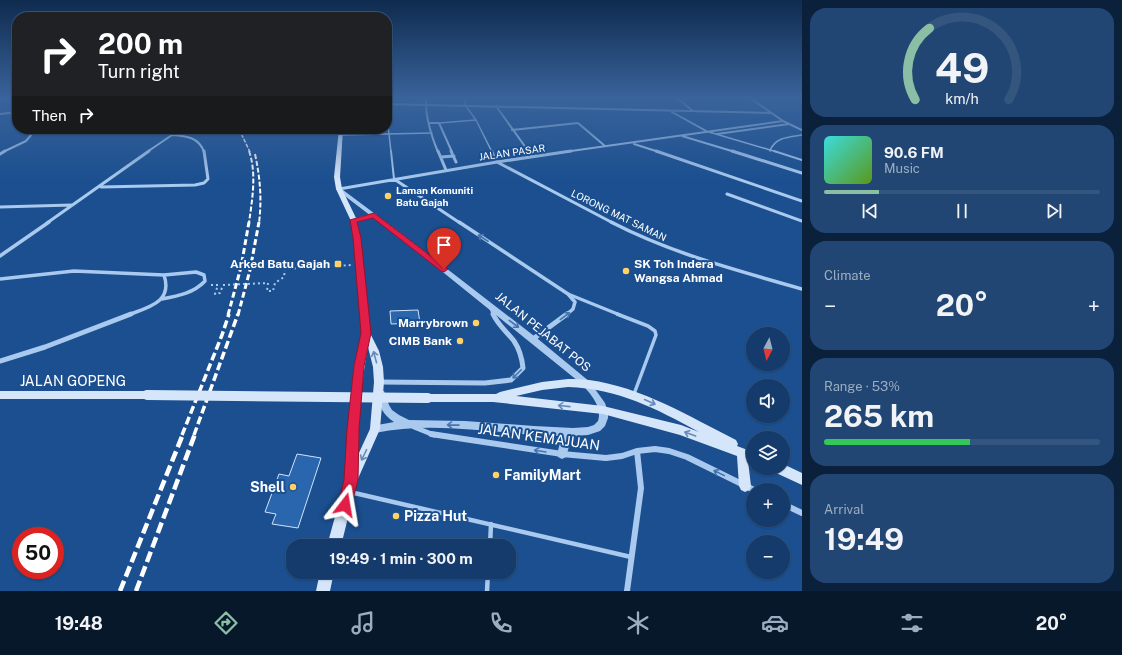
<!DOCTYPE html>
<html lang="en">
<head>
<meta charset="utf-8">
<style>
	body { margin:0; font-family:"Public Sans",sans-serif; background:#214673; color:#f1f3f6; height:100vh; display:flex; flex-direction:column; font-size:15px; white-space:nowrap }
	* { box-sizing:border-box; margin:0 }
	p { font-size:13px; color:#9dadc1 }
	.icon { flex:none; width:22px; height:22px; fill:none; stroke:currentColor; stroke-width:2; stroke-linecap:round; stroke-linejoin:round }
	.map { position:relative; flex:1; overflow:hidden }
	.drawer { display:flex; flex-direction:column; gap:8px; padding:8px; background:#0b203b; width:320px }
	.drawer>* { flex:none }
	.guide { position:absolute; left:12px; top:12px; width:380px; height:122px; border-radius:16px; box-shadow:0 1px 3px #0004,0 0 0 1px #33557e; background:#202124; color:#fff; overflow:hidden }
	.needle { width:26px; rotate:187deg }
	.controls { position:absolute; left:746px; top:327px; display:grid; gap:8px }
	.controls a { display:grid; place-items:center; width:44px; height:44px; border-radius:50%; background:#143b6b; box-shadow:0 1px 3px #0004,0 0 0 1px #33557e; font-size:20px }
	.speed { position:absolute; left:12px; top:527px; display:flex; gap:8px; font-size:20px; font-weight:700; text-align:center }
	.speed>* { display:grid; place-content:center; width:52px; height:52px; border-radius:50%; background:#143b6b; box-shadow:0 1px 3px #0004,0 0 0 1px #33557e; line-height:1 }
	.speed .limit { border:6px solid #d22; background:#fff; color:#111 }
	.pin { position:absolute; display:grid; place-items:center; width:34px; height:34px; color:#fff; margin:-41px -17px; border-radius:50% 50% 50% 0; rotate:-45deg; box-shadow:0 0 4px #0007 }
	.pin .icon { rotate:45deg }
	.me { position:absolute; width:44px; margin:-22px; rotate:14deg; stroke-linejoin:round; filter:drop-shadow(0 0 3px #0008) }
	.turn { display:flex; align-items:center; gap:14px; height:84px; padding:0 20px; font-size:18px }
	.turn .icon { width:52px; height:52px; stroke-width:2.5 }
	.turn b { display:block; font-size:28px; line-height:34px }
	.then { display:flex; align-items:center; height:38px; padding:0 20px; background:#0003; gap:8px; font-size:15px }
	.big { font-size:30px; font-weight:700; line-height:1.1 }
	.drawer .widget { flex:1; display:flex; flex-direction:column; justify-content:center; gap:6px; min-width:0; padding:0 14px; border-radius:16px; background:#214673 }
	.drawer .dial { align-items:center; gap:0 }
	.dial svg { height:104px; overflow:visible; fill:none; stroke:#33557e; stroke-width:7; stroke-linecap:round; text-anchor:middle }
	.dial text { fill:#f1f3f6; stroke:none }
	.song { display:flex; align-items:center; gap:12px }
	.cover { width:48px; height:48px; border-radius:6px; background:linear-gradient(135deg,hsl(180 70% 55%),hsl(90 70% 35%)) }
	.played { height:4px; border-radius:2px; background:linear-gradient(90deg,#8abfa5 20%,#33557e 20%) }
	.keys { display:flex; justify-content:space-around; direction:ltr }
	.heat { display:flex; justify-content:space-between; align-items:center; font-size:22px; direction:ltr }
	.charge { height:6px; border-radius:3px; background:linear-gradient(90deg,#34c759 53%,#33557e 0) }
	.trip { position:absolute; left:286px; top:539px; width:230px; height:40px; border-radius:16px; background:#143b6b; box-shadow:0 1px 3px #0004,0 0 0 1px #33557e; font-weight:700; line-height:40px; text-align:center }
	.tab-bar { display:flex; height:64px; justify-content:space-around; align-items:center; background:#08182b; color:#9dadc1 }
	.tab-bar .icon { width:28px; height:28px }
	.tab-bar .active { color:#8abfa5 }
	.tab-bar b { font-size:18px; color:#f1f3f6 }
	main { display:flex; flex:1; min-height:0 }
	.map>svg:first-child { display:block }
</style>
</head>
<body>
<main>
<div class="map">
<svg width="802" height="591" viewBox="0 0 802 591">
	<rect width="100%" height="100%" fill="#1b4f8f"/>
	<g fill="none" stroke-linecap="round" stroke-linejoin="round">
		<!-- stream -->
		<path stroke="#9cc4f0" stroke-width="2" d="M0 100 13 98"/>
	</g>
	<!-- building -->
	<path fill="#2a66ad" stroke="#cfe3fa" d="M418 310 420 323 391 324 390 311Z
		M297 454 321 458 298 528 272 524 276 514 265 512 279 474 289 476Z"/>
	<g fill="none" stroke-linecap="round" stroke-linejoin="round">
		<!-- path -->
		<path stroke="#a9c9ee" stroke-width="2" stroke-dasharray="2 3" stroke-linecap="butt" d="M268 283 267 291H273L275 283 284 277 285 269 352 265
			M211 285H218L215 294 220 293 223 285"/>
		<!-- service-far4 -->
		<path stroke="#a9c9ee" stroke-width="1.5" d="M465 98V105L476 120 492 152
			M387 101 388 98
			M387 116 391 152
			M439 123 476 120
			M709 132 777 152
			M340 135 432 133
			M770 151C775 137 789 137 802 135"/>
		<!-- service-far3 -->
		<path stroke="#a9c9ee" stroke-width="2" d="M391 151 394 179
			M492 151 497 162
			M774 151 802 160"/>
		<!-- service-far2 -->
		<path stroke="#a9c9ee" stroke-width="3" d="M568 294 620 315"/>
		<!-- service-far1 -->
		<path stroke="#a9c9ee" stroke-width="3.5" d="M617 314 648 326 655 331 656 335 634 394"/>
		<!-- service -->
		<path stroke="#a9c9ee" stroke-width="4.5" d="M350 492 631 557
			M490 546 491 524
			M487 591 488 572"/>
		<!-- minor-far4 -->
		<path stroke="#a9c9ee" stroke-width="2" d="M426 98C425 117 431 135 438 152
			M677 98 693 111
			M750 98 783 121 802 130
			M387 104 772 113
			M496 106 529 152
			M672 112 708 132
			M0 114 17 112
			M429 123H439L452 152
			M512 130 578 123 605 146
			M717 134 789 124
			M173 135 181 129
			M682 136 735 152
			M634 144 659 152
			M3 152 26 141 36 129
			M147 152 172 135C186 136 199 137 204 152
			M564 152 783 121"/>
		<!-- minor-far3 -->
		<path stroke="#a9c9ee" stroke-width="3" d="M438 151 446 170
			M451 151 456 162
			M529 151 532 156
			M656 151 802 201
			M732 151 802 173
			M0 154 5 151
			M441 157 454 156
			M497 162 613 223
			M394 179 460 223
			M101 187 195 185 204 183 208 179 204 151
			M339 189 497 162 571 151
			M727 194 802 221
			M0 207 72 205
			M47 223 149 151"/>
		<!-- minor-far2 -->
		<path stroke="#a9c9ee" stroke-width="3.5" d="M459 222 568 294 575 302 573 309 566 315
			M611 222C673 254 736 270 802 289
			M0 256 49 222
			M0 279 74 271 164 275 196 272 204 275 205 281C194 293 178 296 162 299
			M491 308 494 315
			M128 315C149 307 173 302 164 275"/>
		<!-- minor-far1 -->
		<path stroke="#a9c9ee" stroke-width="5" d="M533 339 567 314
			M0 361 45 347 131 314
			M379 382 485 383 511 380 523 368C522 358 520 350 514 341 507 332 498 325 493 314
			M414 427 434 435"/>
		<!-- minor -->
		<path stroke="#a9c9ee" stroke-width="6" d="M431 434 562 454 606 458 622 456 637 451 655 449 669 451 687 457 754 490
			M783 504 802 513
			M627 591 641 488 637 451"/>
		<!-- tertiary -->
		<path fill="#a9c9ee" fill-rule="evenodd" d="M339 187 398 231 538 339 590 382 605 403 608 412V418L605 426 600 431 588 435 572 436 566 457 562 459 558 457 557 454 562 436C500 435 437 420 375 433L372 432 370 429 372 426 394 422C383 415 379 406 377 394L378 391 381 390 384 391 389 405 392 410 399 415 409 420 465 421 534 426 573 428 588 427 594 425 598 421C603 406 588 390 578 381L413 248 337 190 336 189Z"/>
		<!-- secondary -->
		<path fill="#d6e6fa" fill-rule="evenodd" d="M339 129H343L340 177 342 189 356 218 374 213 377 215 357 222 360 238 370 333 379 351 383 367 384 382 380 429 357 481 341 546H327L345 480 348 429 354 366 362 333 354 238 351 221 336 189 334 177ZM368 347 373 367 374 382 370 429 358 455C359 419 361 382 368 347Z
			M568 379C575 379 582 379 589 380 642 387 690 417 736 440L738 444 737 446 753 452V462L748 461 751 486 749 490 745 492 741 490 739 486 737 456 680 435 603 414 493 402H428L424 401 423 398 424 395 428 394H496L500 392 542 382ZM568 387C619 389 655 408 699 432L681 425 603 406 516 396 542 390Z
			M0 391H147L151 392 152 395 151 398 147 399H0Z
			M783 464 802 473V485L774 472 772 468H783Z
			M320 572H334L330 591H316Z"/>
		<!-- rail-far4 -->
		<path stroke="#fff" stroke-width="1.5" stroke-dasharray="4 1.5" stroke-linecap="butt" d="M239 129 250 152"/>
		<!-- rail-far3 -->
		<path stroke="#fff" stroke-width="2" stroke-dasharray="5 2" stroke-linecap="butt" d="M249 151C257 174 252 200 249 223
			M255 154C260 177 262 199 259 223"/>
		<!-- rail-far2 -->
		<path stroke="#fff" stroke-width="3" stroke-dasharray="6 3" stroke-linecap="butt" d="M228 315 241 267 249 222
			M238 315 250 270 259 222"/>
		<!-- rail-far1 -->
		<path stroke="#fff" stroke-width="3.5" stroke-dasharray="8 3.5" stroke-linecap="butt" d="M182 435 222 335 229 314
			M194 435 238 314"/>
		<!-- rail -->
		<path stroke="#fff" stroke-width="4.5" stroke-dasharray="11 4.5" stroke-linecap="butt" d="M120 591 183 434
			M136 591 195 434"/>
		<!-- path-bridge -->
		<path stroke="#a9c9ee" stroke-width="2" stroke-dasharray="2 3" stroke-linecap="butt" d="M223 285 268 283"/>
		<!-- secondary-bridge -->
		<path stroke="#d6e6fa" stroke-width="10" d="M147 395 428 398"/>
	</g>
	<!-- one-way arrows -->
	<defs><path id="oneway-shaft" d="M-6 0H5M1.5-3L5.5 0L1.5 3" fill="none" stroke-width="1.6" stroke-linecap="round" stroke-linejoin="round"/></defs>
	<g stroke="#4674ac">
		<use href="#oneway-shaft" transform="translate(483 238) rotate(-147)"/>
		<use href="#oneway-shaft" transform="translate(565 316) rotate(-37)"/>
		<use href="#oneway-shaft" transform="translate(514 324) rotate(37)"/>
		<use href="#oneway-shaft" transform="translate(517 374) rotate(135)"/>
		<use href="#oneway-shaft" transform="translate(453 425) rotate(-179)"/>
		<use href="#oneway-shaft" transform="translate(540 451) rotate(-171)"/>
		<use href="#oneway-shaft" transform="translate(719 473) rotate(-154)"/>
	</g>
	<g stroke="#668bba">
		<use href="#oneway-shaft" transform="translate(375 357) rotate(-105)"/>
		<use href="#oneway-shaft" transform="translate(650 402) rotate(24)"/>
		<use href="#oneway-shaft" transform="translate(564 406) rotate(-174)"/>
		<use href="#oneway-shaft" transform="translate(690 434) rotate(-160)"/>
		<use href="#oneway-shaft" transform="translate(364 455) rotate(116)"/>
	</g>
	<!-- sky -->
	<linearGradient id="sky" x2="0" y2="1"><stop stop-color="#0f2b4f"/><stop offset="0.54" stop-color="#39639b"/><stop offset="1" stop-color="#39639b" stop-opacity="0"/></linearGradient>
	<rect width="802" height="181" fill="url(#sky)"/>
	<!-- route -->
	<path fill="#e11d48" stroke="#92132f" d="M374 213 448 269 444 272 441 271 373 218 357 222 361 238 371 333 364 366 359 429 358 480 350 510 345 512 340 510 338 505 344 480 347 429 354 366 361 333 353 238 350 220Z"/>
	<!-- markers -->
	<g fill="#ffd166" stroke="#1b4f8f" stroke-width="1.5">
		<circle cx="388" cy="196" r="4"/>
		<rect x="334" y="260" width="8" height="8" rx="2"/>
		<circle cx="626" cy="271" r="4"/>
		<circle cx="476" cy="323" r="4"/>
		<circle cx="460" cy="341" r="4"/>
		<circle cx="496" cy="475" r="4"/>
		<circle cx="293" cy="487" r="4"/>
		<circle cx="396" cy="516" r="4"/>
	</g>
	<g text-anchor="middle" stroke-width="4" stroke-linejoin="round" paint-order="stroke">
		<!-- far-street labels -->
		<g font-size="10" fill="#fff" stroke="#1b4f8f">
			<text transform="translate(512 152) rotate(-8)" y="4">JALAN PASAR</text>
			<text transform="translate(619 215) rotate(26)" y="4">LORONG MAT SAMAN</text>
		</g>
		<!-- far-poi labels -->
		<g font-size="10" font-weight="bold" fill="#fff" stroke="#1b4f8f" text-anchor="start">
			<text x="396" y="194">Laman Komuniti<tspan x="396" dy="12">Batu Gajah</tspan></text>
		</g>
		<!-- poi labels -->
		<g font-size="12" font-weight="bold" fill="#fff" stroke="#1b4f8f" text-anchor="end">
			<text x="330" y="268">Arked Batu Gajah</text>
			<text x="634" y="268" text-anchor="start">SK Toh Indera<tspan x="634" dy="14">Wangsa Ahmad</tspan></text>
			<text x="468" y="327">Marrybrown</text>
			<text x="452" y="345">CIMB Bank</text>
		</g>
		<!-- street labels -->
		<g font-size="12" fill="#fff" stroke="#1b4f8f">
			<text transform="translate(543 332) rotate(39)" y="4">JALAN PEJABAT POS</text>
		</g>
		<!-- near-street labels -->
		<g font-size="14" fill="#fff" stroke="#1b4f8f">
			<text x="73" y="386">JALAN GOPENG</text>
			<text transform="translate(539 437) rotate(8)" y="5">JALAN KEMAJUAN</text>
		</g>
		<!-- near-poi labels -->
		<g font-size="14" font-weight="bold" fill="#fff" stroke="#1b4f8f" text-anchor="start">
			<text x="504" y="480">FamilyMart</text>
			<text x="285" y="492" text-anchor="end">Shell</text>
			<text x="404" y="521">Pizza Hut</text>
		</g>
	</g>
</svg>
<div class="controls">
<a><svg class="needle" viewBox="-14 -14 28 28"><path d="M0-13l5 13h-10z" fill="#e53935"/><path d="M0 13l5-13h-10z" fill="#9dadc1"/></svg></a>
<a><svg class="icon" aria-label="sound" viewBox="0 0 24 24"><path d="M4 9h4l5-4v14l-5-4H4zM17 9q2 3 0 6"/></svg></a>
<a><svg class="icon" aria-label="layers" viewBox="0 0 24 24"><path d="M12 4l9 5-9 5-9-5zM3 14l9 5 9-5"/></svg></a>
<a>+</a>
<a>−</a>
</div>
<div class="speed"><div class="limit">50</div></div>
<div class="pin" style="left:444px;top:269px;background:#d93025"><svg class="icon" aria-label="arrive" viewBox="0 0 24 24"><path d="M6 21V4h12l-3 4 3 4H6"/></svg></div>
<svg class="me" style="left:345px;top:505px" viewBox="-20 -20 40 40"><path d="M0-17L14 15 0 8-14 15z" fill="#e11d48" stroke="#fff" stroke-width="4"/></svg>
<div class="trip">19:49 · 1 min · 300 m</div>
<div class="guide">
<div class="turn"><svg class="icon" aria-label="right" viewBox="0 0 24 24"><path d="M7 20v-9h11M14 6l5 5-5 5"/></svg><div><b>200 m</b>Turn right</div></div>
<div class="then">Then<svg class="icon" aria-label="right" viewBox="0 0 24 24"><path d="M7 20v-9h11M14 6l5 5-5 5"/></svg></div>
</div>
</div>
<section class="drawer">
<div class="widget dial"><svg viewBox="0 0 100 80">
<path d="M14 69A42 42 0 1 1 86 69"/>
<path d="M14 69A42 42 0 0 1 25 14" stroke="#8abfa5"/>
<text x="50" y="56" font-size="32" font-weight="700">49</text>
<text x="50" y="72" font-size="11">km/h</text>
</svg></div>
<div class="widget">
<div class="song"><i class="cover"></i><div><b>90.6 FM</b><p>Music</p></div></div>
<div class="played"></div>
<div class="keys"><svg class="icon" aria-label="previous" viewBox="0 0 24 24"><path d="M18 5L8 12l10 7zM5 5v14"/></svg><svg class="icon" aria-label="pause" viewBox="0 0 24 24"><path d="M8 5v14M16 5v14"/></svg><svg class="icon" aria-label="next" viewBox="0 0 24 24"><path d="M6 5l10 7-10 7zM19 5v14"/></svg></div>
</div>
<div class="widget"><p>Climate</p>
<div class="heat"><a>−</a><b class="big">20°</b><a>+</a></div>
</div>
<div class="widget"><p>Range · 53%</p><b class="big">265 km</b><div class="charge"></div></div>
<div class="widget"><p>Arrival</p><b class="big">19:49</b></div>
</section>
</main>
<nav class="tab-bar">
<b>19:48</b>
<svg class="icon active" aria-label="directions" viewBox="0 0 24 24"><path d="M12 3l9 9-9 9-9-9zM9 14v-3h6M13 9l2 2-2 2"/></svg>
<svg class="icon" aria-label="music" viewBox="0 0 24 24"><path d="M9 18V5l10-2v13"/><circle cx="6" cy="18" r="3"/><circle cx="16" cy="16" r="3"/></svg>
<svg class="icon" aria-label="phone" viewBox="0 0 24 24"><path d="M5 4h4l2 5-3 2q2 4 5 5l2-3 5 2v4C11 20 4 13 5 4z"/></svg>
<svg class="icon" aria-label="climate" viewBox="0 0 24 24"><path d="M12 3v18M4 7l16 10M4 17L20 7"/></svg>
<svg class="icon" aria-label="car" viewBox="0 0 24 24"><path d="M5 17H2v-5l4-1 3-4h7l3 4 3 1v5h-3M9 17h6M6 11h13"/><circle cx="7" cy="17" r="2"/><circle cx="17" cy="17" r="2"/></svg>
<svg class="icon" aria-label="filters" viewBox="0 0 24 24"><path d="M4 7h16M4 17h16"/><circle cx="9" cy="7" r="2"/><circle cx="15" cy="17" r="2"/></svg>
<b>20°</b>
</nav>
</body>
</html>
